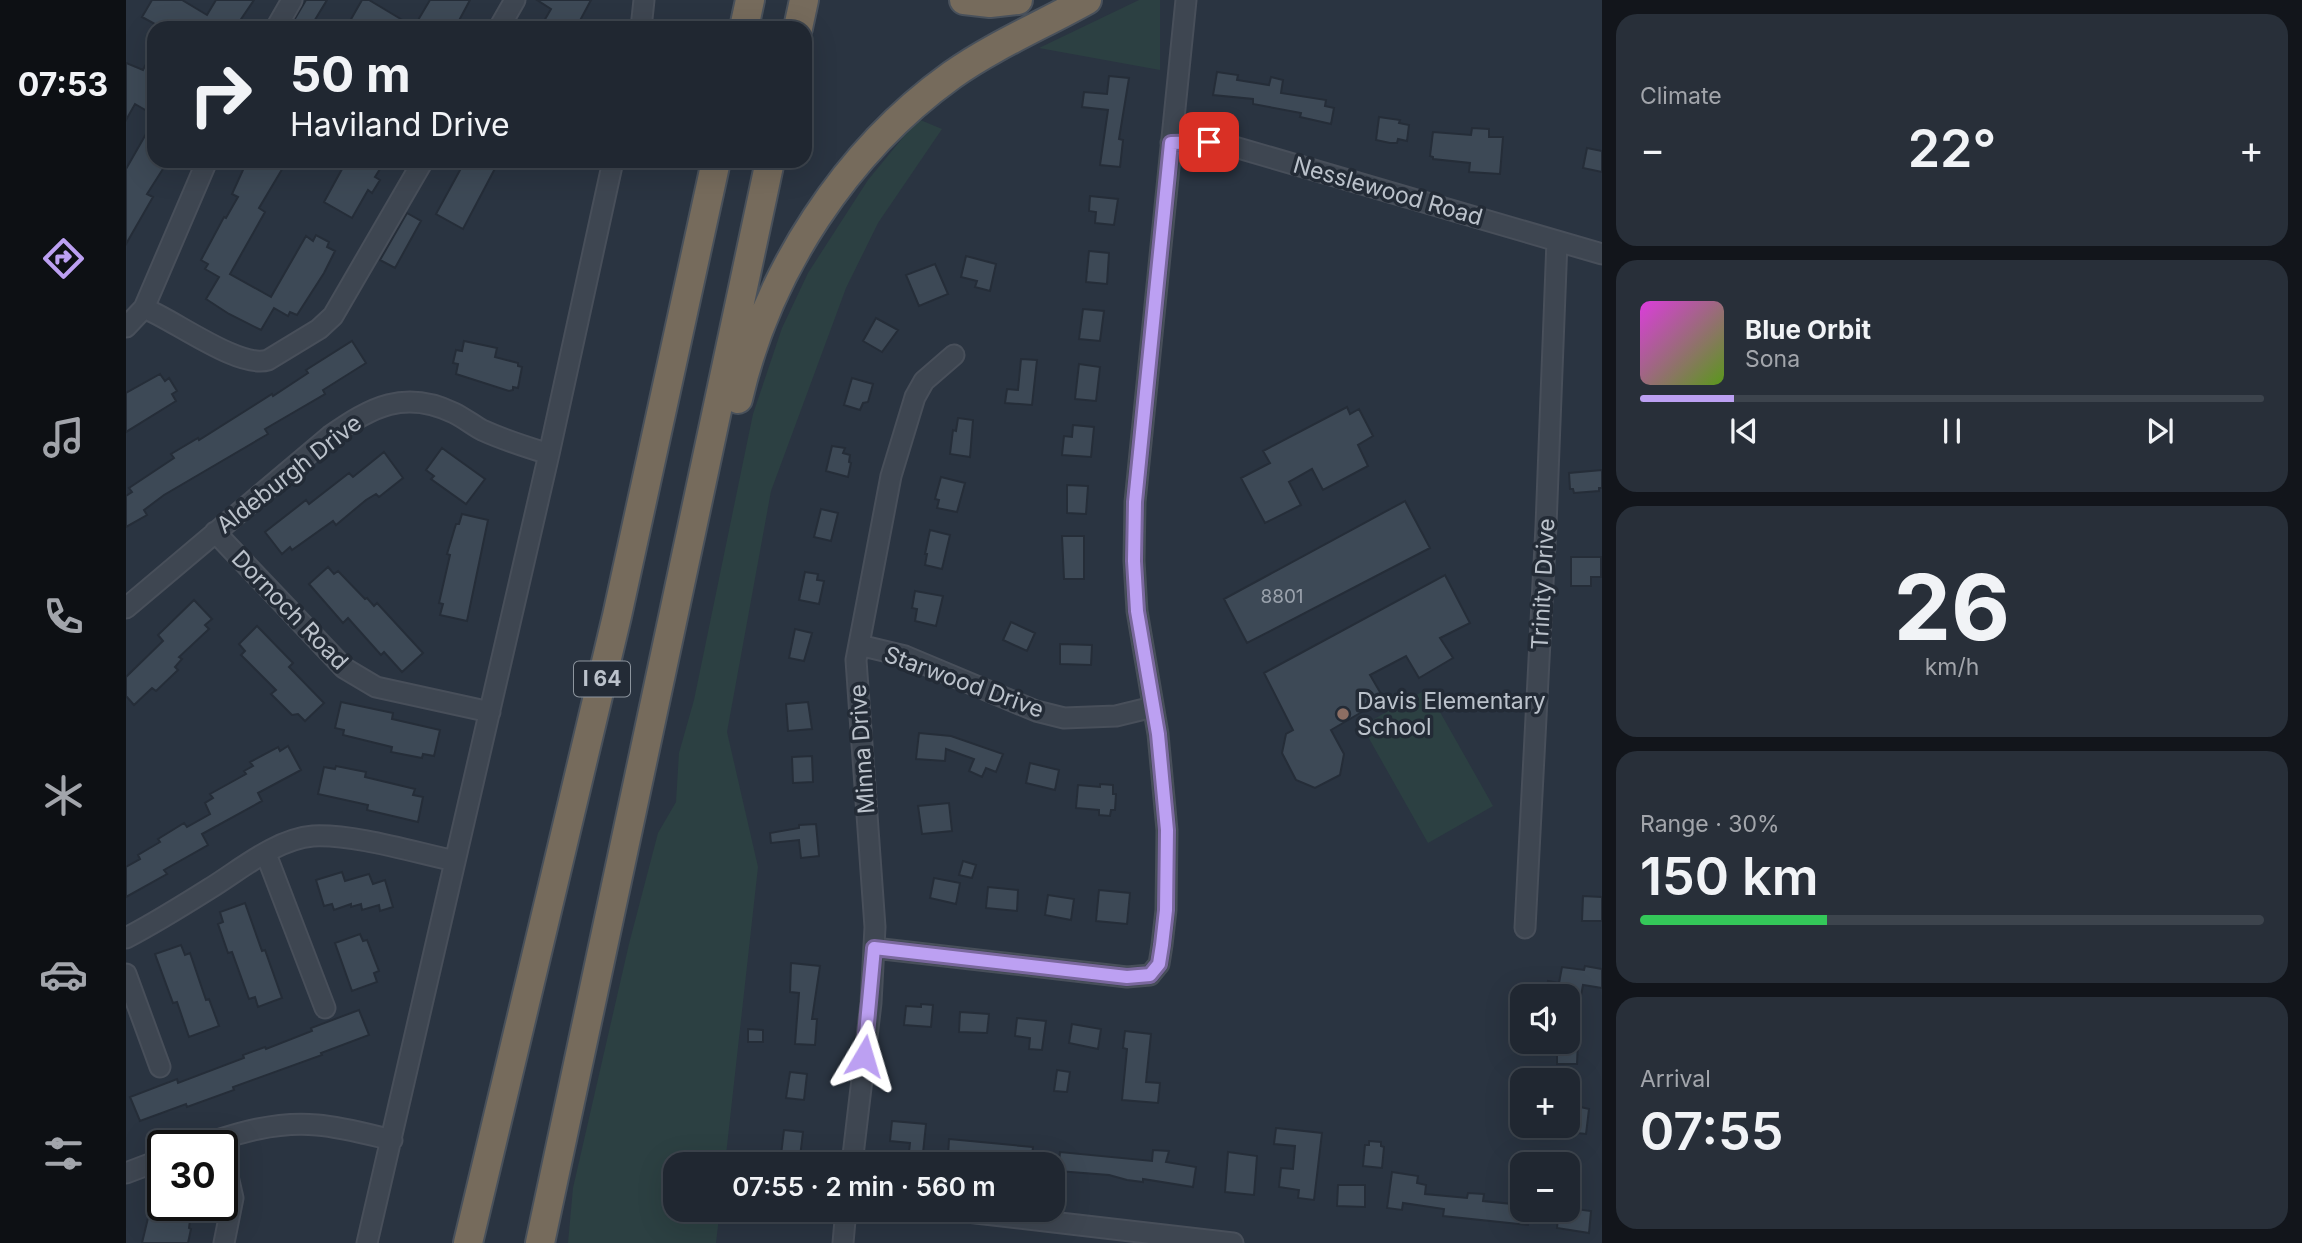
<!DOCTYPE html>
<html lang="en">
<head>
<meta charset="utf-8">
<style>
	body { margin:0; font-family:Inter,sans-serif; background:#282f39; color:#f1f3f6; height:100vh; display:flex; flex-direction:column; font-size:26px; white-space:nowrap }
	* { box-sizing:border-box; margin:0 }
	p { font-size:23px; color:#a2a5ab }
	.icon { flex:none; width:38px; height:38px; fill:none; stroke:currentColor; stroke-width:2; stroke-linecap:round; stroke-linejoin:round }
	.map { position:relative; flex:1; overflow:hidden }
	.details { display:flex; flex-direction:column; gap:14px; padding:14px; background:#12151b; width:700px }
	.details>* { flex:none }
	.guide { position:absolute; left:21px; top:21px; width:665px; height:147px; border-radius:21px; box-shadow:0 7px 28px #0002,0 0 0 2px #3d444d; background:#202731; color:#f1f3f6; overflow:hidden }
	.controls { position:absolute; left:1384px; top:984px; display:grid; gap:14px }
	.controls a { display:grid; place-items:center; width:70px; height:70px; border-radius:14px; background:#202731; box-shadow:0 7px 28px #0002,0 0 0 2px #3d444d; font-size:35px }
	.speed { position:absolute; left:21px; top:1130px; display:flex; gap:14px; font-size:35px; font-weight:700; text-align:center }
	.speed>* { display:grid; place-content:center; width:91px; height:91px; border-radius:50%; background:#202731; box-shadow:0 7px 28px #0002,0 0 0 2px #3d444d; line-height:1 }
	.speed .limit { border:4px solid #111; border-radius:10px; background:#fff; color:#111 }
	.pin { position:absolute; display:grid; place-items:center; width:60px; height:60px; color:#fff; margin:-30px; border-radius:14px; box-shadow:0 4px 10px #0006 }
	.me { position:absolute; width:77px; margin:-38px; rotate:7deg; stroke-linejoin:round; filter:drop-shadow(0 0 5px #0008) }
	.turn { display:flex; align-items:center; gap:24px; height:147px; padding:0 28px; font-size:32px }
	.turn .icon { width:91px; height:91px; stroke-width:2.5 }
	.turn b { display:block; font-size:49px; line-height:60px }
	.big { font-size:52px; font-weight:600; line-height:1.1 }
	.details .card { flex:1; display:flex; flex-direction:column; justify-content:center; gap:10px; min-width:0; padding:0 24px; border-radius:21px; background:#282f39 }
	.details .dial { align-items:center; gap:0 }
	.dial b { font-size:91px; line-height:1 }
	.song { display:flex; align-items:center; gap:21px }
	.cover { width:84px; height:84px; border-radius:10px; background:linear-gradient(135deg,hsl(300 70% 55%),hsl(90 70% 35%)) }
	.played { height:7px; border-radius:4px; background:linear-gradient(90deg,#bca0f2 15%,#3d444d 15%) }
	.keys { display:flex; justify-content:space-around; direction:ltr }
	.heat { display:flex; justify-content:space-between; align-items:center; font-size:38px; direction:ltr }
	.charge { height:10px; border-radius:5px; background:linear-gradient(90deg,#34c759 30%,#3d444d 0) }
	.trip { position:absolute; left:537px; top:1152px; width:402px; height:70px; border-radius:21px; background:#202731; box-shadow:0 7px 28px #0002,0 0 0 2px #3d444d; font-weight:600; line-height:70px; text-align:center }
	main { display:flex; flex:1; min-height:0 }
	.tab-bar { display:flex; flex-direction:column; width:126px; justify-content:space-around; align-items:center; background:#0d1014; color:#a2a5ab }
	.tab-bar .icon { width:49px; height:49px }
	.tab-bar .active { color:#bca0f2 }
	.tab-bar b { font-size:32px; color:#f1f3f6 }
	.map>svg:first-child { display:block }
</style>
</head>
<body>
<main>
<nav class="tab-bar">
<b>07:53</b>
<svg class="icon active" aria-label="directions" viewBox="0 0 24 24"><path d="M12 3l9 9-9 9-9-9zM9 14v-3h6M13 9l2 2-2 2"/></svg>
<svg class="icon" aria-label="music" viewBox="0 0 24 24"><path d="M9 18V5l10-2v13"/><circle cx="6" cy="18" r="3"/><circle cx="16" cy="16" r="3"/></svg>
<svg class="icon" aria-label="phone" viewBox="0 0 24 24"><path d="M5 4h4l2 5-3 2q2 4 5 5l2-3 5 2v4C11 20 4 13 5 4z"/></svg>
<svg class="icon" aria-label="climate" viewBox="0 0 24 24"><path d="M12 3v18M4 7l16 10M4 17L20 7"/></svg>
<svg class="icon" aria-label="car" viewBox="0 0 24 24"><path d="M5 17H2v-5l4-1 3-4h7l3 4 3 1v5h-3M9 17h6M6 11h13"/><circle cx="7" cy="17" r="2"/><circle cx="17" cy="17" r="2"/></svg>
<svg class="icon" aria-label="filters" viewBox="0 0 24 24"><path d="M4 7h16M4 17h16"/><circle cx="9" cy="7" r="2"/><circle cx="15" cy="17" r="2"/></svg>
</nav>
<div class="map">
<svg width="1476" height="1243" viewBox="0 0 1476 1243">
	<rect width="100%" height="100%" fill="#2a3441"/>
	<!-- green -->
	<path fill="#2c4042" d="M1013 0H1034V70L913 48Z
		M792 119 816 129 752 223 720 288 645 491 601 732 632 867 599 1164H550V1209H594L590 1243H442L447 1188 503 944 532 833 550 802 553 753 568 700 627 414 656 328 682 273 742 180Z
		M1301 689 1367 806 1302 843 1236 726Z"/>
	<!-- building -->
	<path fill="#3d4956" stroke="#252d38" stroke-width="2" d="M26 0H56L81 15 90 0H128L109 28H36L16 17Z
		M180 0H201L184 28H177L167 22Z
		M236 0H243L288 27 304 0H344L329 28H220Z
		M411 0H465L450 28H414L425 9Z
		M0 63 17 70 19 66 28 71V115L9 104 0 120Z
		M1091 72 1112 75 1111 80 1143 85 1145 77 1157 80 1155 93 1200 100 1199 106 1208 108 1205 124 1174 117 1175 113 1127 104V99L1087 95Z
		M983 76 1003 78 993 139 997 140 994 167 974 165 982 110 956 107 958 92 981 94Z
		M1253 117 1274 120 1273 123 1283 125 1281 141 1272 139 1271 143H1264L1250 140Z
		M28 120V161H42L21 194 27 197 0 244V169Z
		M1346 128 1363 129V137H1377L1374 174 1343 172 1344 163 1307 159V157L1304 156 1307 132 1345 135Z
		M1461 148 1476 151V172L1457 168Z
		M102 161H161L133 208 139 212 104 274 145 297 180 236 187 241 190 235 203 242 201 247 209 251 198 273 171 315 164 312 162 316 148 308 135 330 103 314 80 299 93 277 79 269 82 264 75 260 98 217 100 218 112 197 106 194 117 170Z
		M203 161H259L249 177 254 180 246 193 242 190 226 218 198 202 216 169Z
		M339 161H373L337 229 310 214Z
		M964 196 992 199 988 225 969 223 970 212 963 211Z
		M281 213 295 221 269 268 254 260Z
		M963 251 983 253 981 284 960 282Z
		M840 256 870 264 864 291 849 287 851 281 835 277Z
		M809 264 822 294 793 306 780 275Z
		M957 309 978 311 974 341 953 339Z
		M750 318 772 330 756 352 737 341Z
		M226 341 240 363 197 390 199 394 139 429 142 434 38 495 18 510 21 515 0 527V496L6 492 3 488 48 458 45 454 72 438 73 440 146 394 147 396 182 373 180 370Z
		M338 341 371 348 369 357 392 363V366L396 367 392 388 387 387V390L383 391 330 374 332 364 327 363 330 350 336 351Z
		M895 359 911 360 906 405 879 403 881 389 892 390Z
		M953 364 974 367 970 401 949 399Z
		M34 374 39 381 43 378 51 391 46 394 50 401 0 432V393Z
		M726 378 747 384 742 402 737 403 734 410 718 405Z
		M1221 407 1224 414 1233 409 1247 436 1232 445 1242 466 1197 490 1186 469 1163 482 1175 505 1139 523 1115 478 1144 463 1137 451Z
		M832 418 847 420 844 457 824 454 827 430 830 431Z
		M947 425 968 427 965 457 936 455 938 436 946 437Z
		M706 446 719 448 717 453 724 455 723 462 725 463 722 477 700 471Z
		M316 448 359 479 340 504 305 479 308 476 300 470Z
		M258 452 277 478 253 497 250 494 240 500 210 525 207 521 166 550 164 547 156 554 139 532 180 500 183 504 223 473 227 477Z
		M1476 470V488H1473V491L1448 493 1447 489H1444L1443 473Z
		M815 477 839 483 831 512 811 508 813 500 809 499Z
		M941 485 962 486 960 514 941 513Z
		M1279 501 1304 548 1121 643 1098 599Z
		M695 509 712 513 705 541 688 537Z
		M336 514 362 520 341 621 314 615 317 604 313 603 324 555 321 554 330 524H333Z
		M804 530 824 535 816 569 799 565 801 554H799Z
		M936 536H958V579H938Z
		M1445 557H1475V577H1465V586H1445Z
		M202 567 208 574 212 571 239 599 241 598 248 606 251 603 297 653 276 672 258 652 255 655 222 618 217 623 183 584Z
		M679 572 692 574 691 580 698 581 693 604 673 600Z
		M1319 575 1344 623 1314 638 1327 658 1293 678 1280 656 1244 675 1258 699 1205 730 1218 754 1214 775 1189 788 1170 780 1156 753 1160 734 1167 730 1138 673Z
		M789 591 817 596 810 626 789 621 791 609 786 608Z
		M68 600 86 619 79 625 83 629 53 657 56 659 49 667 52 670 30 691 26 688 8 705 0 696V677L37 641 32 635Z
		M885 622 909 633 901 651 877 640Z
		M131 626 167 663 163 667 198 703 179 721 172 714 166 715 145 694 150 690 115 655 119 651 113 644Z
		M669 629 686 633 678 661 663 658Z
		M934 644 966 645 965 665 934 664Z
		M215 702 267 713 266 719 314 730 308 756 297 754 296 758 265 752 266 747 217 735 218 730 209 728Z
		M682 702 686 729 662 731 660 704Z
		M793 733 825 736 877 754 870 772 860 768 856 777 843 771 848 759 820 749 819 761 790 759Z
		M162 746 175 770 132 793 136 801 76 834 82 845 38 870 41 874 0 897V867L14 859 12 855 34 842 32 839 58 823 61 827 84 814 79 803 87 798 84 794 120 774 118 771 127 766 124 762 152 747 154 751Z
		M686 756 687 782 667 783 666 757Z
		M904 763 933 770 929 790 900 783Z
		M210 766 240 772 239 777 289 789 287 795 297 797 292 822 241 810 242 805 192 794 198 767 209 769Z
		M974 784 987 785V794H990L989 810H985L984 816 973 815V810L950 808 952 785 974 787Z
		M823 803 826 831 796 834 792 806Z
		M690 824 693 856 675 858 673 840 645 843 644 833 673 828V825Z
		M837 861 850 865 846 878 833 875Z
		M216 872 219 881 243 874 247 884 259 880 267 907 254 911 253 905 236 910 235 904 225 907V904L208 910 206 904 198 906 190 880Z
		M808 878 834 883 830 904 804 898Z
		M862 887 892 890 891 911 860 908Z
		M973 890 1004 893 1001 924 970 921Z
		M922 895 948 899 945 920 919 915Z
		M1457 896 1476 897V921H1456Z
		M119 903 136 951 139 950 156 998 132 1007 129 997 123 999 106 952 102 953 92 924 97 922 94 912Z
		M234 934 237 941 241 940 253 971 248 973 251 982 226 991 209 943Z
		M55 945 59 955 64 953 80 1000 83 999 93 1026 63 1037 51 1002 47 1003 29 954Z
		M665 963 694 966 686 1019H691L689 1045 669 1044 673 993 664 992Z
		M1459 966 1476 969V988L1457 985 1455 996H1420L1422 981 1433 983 1436 967 1458 970Z
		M795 1004 807 1005 805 1027 778 1025 780 1006 795 1007Z
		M233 1010 243 1035 195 1053 196 1055 107 1087 108 1090 61 1107 60 1104 14 1121 4 1097 51 1079 52 1083 118 1058 117 1055 139 1047 140 1049 186 1031 185 1028Z
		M834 1012 863 1014 861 1033 833 1032Z
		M891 1018 920 1021 916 1050 903 1049 904 1038 889 1036Z
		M946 1024 975 1029 972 1049 943 1043Z
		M622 1029 637 1030V1042H622Z
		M999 1031 1025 1034 1020 1082 1034 1083 1032 1103 996 1100 1001 1049 997 1048Z
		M1431 1041H1452L1451 1064H1431Z
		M931 1070 944 1072 941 1092 928 1091Z
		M664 1072 681 1074 678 1100 660 1098Z
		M1442 1104 1463 1109 1460 1134 1442 1132Z
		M766 1121 800 1124 797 1153 783 1152 784 1143 764 1141Z
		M1150 1128 1196 1133 1188 1200 1172 1198 1173 1190 1153 1187 1155 1168 1167 1169 1169 1146 1148 1144Z
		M658 1130 677 1132 674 1157 655 1155Z
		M823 1139 907 1147 905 1164H874V1162L863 1160 822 1157Z
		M1243 1141 1255 1142V1146L1258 1147 1256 1168 1237 1166 1239 1145H1243Z
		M1027 1150 1043 1151 1040 1162 1070 1167 1067 1187 1017 1179V1182L1001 1180 983 1175 932 1171 934 1152 1026 1161Z
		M1102 1152 1131 1156 1128 1195 1099 1192Z
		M1266 1172 1292 1176 1291 1183 1300 1185 1299 1194 1341 1198 1342 1193 1358 1194 1357 1201 1396 1205V1209H1403L1402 1225 1317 1216 1318 1209 1277 1203 1276 1210 1261 1208Z
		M1212 1185H1239V1207L1211 1206Z
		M33 1206 63 1213 61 1220 64 1221 63 1228 65 1229 62 1243H16L22 1218 26 1219 27 1212 31 1213Z
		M1442 1208 1465 1211 1463 1233 1431 1228 1433 1209Z"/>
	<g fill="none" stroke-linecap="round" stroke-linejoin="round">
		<defs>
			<path id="minor" d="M150 28 166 0
				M373 28 389 0
				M515 28 518 0
				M1045 143H1095L1476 254
				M18 308C48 320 113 369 142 360L193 329 207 316 297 161
				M0 327 18 308 81 161
				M89 532 218 668 250 687 364 712
				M0 608 204 436C245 407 279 389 328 413 338 418 347 425 356 430 378 440 400 447 423 454
				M733 645 779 656 910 711 938 718 990 716 1027 707
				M140 854 199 1008
				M1399 928 1420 526 1431 241
				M0 938C29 923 56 906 83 889 114 870 150 839 187 836 229 834 287 852 329 861
				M748 948 1001 977 1024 975 1033 964 1036 945 1040 910 1041 830 1032 734 1011 611 1008 561 1009 502 1060 0
				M0 974 34 1067
				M73 1146C112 1133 150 1121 191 1125 216 1127 241 1134 266 1140
				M96 1150 107 1198 98 1243
				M726 1164 745 1003 749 927 730 660 765 476 789 397 798 381 828 355
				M0 1173 37 1159
				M815 1209 1107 1243
				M241 1243 423 454 487 161
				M717 1243 720 1209"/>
			<path id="highway" d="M838 0 864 3 892 0
				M618 28 624 0
				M672 28 678 0
				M612 399C641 272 720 151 826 75 867 46 916 25 961 0
				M342 1243 491 616 590 161
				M414 1243 644 161"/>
		</defs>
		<!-- minor casing -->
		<use href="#minor" stroke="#484f5a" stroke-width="23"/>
		<!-- highway casing -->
		<use href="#highway" stroke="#49515b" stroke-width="32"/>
		<!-- minor -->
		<use href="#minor" stroke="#3e4651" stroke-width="19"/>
		<!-- highway -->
		<use href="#highway" stroke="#766b5c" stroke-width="28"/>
	</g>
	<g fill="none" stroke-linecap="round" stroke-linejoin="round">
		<defs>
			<path id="route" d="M738 1056 748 948 1001 977 1024 975 1033 964 1036 945 1040 910 1041 830 1032 734 1011 611 1008 561 1009 502 1045 143 1083 142"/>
		</defs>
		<!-- route casing -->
		<use href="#route" stroke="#7a689d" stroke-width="18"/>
		<!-- route -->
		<use href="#route" stroke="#bca0f2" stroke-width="12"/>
	</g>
	<!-- markers -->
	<circle fill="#8d6e63" stroke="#232b36" stroke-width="2.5" cx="1217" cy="714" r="7"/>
	<g text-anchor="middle" stroke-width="7" stroke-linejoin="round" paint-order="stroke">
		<!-- number labels -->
		<g font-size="19" fill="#9aa2ac">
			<text x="1156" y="603">8801</text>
		</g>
		<!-- shield labels -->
		<rect fill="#232b36" stroke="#8d959e" stroke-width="2" x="448" y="661.5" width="56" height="35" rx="5"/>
		<g font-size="21" font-weight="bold" fill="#bbc2cb">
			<text x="476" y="686">I 64</text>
		</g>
		<!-- street labels -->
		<g font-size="23" fill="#bbc2cb" stroke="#232b36">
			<text transform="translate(1262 191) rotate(16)" y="8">Nesslewood Road</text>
			<text transform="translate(163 474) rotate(-38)" y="8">Aldeburgh Drive</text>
			<text transform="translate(1417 584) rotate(-87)" y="8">Trinity Drive</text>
			<text transform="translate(164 610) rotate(46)" y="8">Dornoch Road</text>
			<text transform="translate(838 682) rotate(20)" y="8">Starwood Drive</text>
			<text transform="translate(736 749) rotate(-94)" y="8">Minna Drive</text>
		</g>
		<!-- poi labels -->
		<g font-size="23" fill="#bbc2cb" stroke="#232b36" text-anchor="start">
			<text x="1231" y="709">Davis Elementary<tspan x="1231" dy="26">School</tspan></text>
		</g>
	</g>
</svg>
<div class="controls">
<a><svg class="icon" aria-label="sound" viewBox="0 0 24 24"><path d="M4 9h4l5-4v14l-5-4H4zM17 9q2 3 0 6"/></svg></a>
<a>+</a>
<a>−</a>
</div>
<div class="speed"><div class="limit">30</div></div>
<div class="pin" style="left:1083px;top:142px;background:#d93025"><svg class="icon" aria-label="arrive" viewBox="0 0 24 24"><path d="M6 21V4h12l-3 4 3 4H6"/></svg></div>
<svg class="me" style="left:738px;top:1056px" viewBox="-20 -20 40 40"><path d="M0-17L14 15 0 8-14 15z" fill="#bca0f2" stroke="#fff" stroke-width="4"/></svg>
<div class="trip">07:55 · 2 min · 560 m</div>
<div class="guide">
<div class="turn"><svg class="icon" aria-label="right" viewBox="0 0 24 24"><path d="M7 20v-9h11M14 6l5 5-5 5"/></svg><div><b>50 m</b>Haviland Drive</div></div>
</div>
</div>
<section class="details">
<div class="card"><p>Climate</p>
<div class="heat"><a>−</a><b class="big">22°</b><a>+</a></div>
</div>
<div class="card">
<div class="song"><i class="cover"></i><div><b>Blue Orbit</b><p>Sona</p></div></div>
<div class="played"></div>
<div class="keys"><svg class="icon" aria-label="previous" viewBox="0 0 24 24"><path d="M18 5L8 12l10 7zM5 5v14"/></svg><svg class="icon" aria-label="pause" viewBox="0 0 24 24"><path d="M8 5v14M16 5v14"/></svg><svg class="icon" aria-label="next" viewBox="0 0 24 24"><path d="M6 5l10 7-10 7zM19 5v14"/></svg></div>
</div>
<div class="card dial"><b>26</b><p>km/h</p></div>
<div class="card"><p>Range · 30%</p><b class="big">150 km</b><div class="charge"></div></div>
<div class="card"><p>Arrival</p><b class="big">07:55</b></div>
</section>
</main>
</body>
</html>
